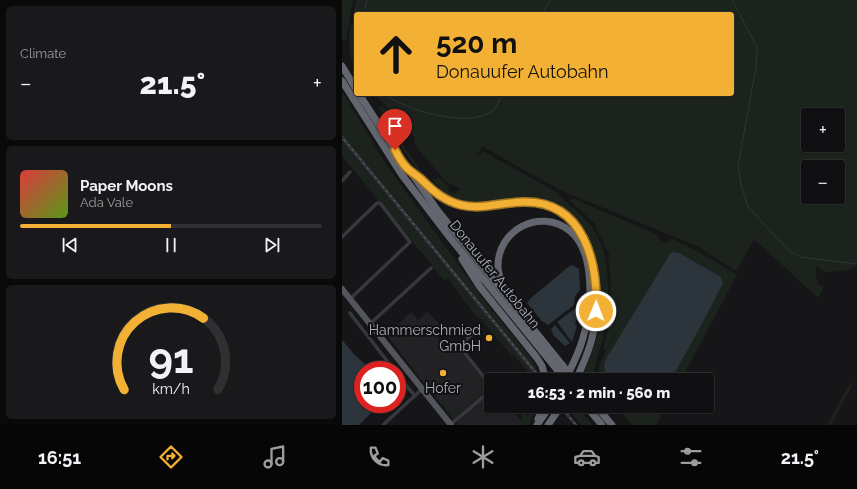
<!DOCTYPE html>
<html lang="en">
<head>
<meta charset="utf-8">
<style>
	body { margin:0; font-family:Raleway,sans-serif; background:#19191b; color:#f1f3f6; height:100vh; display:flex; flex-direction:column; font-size:15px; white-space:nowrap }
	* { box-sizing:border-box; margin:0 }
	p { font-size:13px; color:#9c9d9f }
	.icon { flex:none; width:22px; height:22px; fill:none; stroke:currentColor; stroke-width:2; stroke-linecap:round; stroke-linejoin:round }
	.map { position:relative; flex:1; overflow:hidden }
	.details { display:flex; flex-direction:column; gap:6px; padding:6px; background:#09090a; width:342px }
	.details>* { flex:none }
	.guide { position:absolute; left:12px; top:12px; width:380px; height:84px; border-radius:4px; box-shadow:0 1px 3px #0004,0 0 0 1px #303032; background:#f2b134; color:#111; overflow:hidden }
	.controls { position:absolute; left:459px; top:108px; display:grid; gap:8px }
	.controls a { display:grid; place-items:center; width:44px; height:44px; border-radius:4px; background:#101012; box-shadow:0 1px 3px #0004,0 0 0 1px #303032; font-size:20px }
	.speed { position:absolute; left:12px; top:361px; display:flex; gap:8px; font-size:20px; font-weight:700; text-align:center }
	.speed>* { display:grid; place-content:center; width:52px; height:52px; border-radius:50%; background:#101012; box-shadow:0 1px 3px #0004,0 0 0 1px #303032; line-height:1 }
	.speed .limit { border:6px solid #d22; background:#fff; color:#111 }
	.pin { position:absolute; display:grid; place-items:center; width:34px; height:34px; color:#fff; margin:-41px -17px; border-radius:50% 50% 50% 0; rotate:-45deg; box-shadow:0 0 4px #0007 }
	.pin .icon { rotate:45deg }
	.me { position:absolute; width:44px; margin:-22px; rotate:1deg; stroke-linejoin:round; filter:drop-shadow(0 0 3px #0008) }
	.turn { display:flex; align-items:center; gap:14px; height:84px; padding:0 16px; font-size:18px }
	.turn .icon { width:52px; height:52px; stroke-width:2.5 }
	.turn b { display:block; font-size:28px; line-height:34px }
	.big { font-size:30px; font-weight:800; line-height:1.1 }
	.details .widget { flex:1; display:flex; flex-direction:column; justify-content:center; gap:6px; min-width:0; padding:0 14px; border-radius:6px; background:#19191b }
	.details .dial { align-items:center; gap:0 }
	.dial svg { height:104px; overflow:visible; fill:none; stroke:#303032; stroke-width:7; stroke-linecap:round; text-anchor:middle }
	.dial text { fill:#f1f3f6; stroke:none }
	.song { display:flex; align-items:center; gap:12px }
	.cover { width:48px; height:48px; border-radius:6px; background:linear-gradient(135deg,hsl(0 70% 55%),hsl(90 70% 35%)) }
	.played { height:4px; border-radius:2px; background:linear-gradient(90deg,#f2b134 50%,#303032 50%) }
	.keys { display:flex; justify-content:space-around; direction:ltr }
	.heat { display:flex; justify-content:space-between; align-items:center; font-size:22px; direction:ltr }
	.trip { position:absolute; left:142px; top:373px; width:230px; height:40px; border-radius:4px; background:#101012; box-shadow:0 1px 3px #0004,0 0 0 1px #303032; font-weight:800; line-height:40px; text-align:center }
	.tab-bar { display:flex; height:64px; justify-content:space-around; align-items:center; background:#060607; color:#9c9d9f }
	.tab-bar .icon { width:28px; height:28px }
	.tab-bar .current { color:#f2b134 }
	.tab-bar b { font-size:18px; color:#f1f3f6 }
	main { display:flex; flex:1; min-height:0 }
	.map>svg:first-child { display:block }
</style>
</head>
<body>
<main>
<section class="details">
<div class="widget"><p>Climate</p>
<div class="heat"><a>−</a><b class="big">21.5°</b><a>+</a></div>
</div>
<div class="widget">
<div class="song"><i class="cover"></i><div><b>Paper Moons</b><p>Ada Vale</p></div></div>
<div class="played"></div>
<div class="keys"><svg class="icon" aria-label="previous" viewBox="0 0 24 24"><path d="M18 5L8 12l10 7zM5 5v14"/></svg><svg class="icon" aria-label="pause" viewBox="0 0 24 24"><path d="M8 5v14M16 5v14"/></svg><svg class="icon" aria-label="next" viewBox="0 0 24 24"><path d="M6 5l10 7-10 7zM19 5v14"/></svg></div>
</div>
<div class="widget dial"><svg viewBox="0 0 100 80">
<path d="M14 69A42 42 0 1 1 86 69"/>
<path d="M14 69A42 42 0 0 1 75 14" stroke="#f2b134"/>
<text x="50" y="56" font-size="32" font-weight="700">91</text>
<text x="50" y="72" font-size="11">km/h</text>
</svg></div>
</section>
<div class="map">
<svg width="515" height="425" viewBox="0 0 515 425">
	<rect width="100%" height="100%" fill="#161618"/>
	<!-- built -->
	<path fill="#222225" d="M0 134 73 223 202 380H194L0 143Z
		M69 312 76 320 85 312 103 330 95 338 107 351 115 342 149 384V406H167L181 423 180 425H116L76 376 45 335Z"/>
	<!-- green -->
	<path fill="#1c231d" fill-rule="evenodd" d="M0 0H11L4 41H2L0 39Z
		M14 0H515V265L506 270 483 272 474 266V275L476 285 482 287 476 298 412 239 396 269 392 270 355 246 218 190 140 146 134 157 141 151 214 192 247 223C272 254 268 306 260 341 257 354 251 367 251 380H239L238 379C247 359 255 340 258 318 264 273 251 207 197 199 166 194 137 209 108 197 78 184 58 142 39 117H43L36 107H41L45 110 47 109 36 97H34L31 94H390V14H14V21L12 19 13 16H11ZM466 115H496V145H466ZM44 118 57 122 72 136 73 145 104 182 119 189 116 190 114 193H109L106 191 107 188 98 178 90 179 95 185 98 186V189C83 182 61 144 51 129L47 126 49 125 44 121ZM466 167H496V197H466Z
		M9 24 14 25V72C7 57 5 40 9 24Z
		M0 91 44 164 144 303 190 359 198 375 0 134Z
		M0 143 194 380H192L172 355 170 356 138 318 132 314 106 278 102 280 0 156Z
		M230 198 316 235 315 238 325 244 328 238 355 251 395 275 339 380H329L361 322 328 254 300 301 267 377 270 380H257C253 363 272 337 281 322L265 349 261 351 268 318 269 283 266 256 268 253C263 249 260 243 261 237H258L254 228V224L228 201Z
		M137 377C143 379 146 386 145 391L112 417H110L89 392 90 391 98 402 100 400C102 406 107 413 113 411L115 413 142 392 140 389 142 386 136 378Z
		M508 383 510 386 489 425H485Z
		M175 406H177L182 413 186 415 190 411 191 406H195L187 425H180L179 413Z
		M224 406H235L250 425H239Z
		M274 406H296C303 413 302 413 312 410L315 406H325L314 425H290Z"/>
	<!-- water -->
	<path fill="#2c353c" d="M331 252 337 253 379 277 381 283 361 322 329 380H270C263 373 260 369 264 359L328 254Z
		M230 265 237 269 238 290 233 296 232 305 206 325 200 321 185 303 189 298 225 268Z
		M235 307 237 312 233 324 235 326 230 342 215 322Z
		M213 325 228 343 223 346 212 336 209 329Z
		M0 340 12 354 29 370H21V404H38L17 425H0Z"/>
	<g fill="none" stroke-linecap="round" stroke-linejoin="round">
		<!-- stream -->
		<path stroke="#2c353c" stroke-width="1" d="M390 0 415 47 414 67 396 166 399 184 406 207 448 252 459 257 515 264
			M23 9 25 0
			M200 14 208 0
			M42 94C64 110 124 128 149 112 155 107 157 101 160 94"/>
		<!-- minor -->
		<path stroke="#37383d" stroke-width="3.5" d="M0 181 8 172
			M0 237 35 203H38L68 242 8 299
			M8 313 52 370
			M28 324 89 268
			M55 374 73 396
			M41 425 80 389
			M108 425 147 392 148 386 145 381 118 347 119 344 132 333"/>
		<!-- primary -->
		<path stroke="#53555c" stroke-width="6" d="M0 289 109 425"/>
		<!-- motorway -->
		<path stroke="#63666e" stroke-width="7" d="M0 66 14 89
			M0 81 60 175 109 239 217 372
			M17 94 53 150 96 211 221 366
			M64 167C97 195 107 212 154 205 171 203 186 200 203 205 256 222 261 291 250 338 247 352 240 366 234 380
			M120 259 138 287 195 358 200 366 204 380
			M165 293C161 284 156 276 156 267 155 230 198 207 228 231 254 252 250 309 241 338 237 353 230 366 223 380
			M244 406 260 425
			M254 406 270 425
			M196 419 201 406
			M195 425 208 406
			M206 425 219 406"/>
		<defs>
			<path id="rail" d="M0 137 200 380
				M218 406 234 425"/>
		</defs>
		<!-- rail casing -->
		<use href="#rail" stroke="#4a4c52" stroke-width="2.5"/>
		<!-- rail -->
		<use href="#rail" stroke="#111113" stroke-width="1" stroke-dasharray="3" stroke-linecap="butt"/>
		<!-- motorway-bridge -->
		<path stroke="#63666e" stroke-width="7" d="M221 366 233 380
			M217 372 223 380"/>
	</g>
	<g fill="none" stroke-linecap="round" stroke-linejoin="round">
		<defs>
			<path id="route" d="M53 150C56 156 60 163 65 168 70 173 76 176 81 181 92 192 103 201 119 205 140 210 161 202 182 202 242 201 256 262 254 311"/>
		</defs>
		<!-- route casing -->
		<use href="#route" stroke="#9d7322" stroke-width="10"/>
		<!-- route -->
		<use href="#route" stroke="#f2b134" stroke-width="7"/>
	</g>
	<!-- markers -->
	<g fill="#f2b134" stroke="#111113" stroke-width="1.5">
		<circle cx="147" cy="338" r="4"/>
		<circle cx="101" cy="373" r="4"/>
	</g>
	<g text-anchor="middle" stroke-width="4" stroke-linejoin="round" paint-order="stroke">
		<!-- street labels -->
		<g font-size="14" fill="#a8adb8" stroke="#111113">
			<text transform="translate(153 274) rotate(51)" y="5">Donauufer Autobahn</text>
		</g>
		<!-- poi labels -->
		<g font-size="14" fill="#a8adb8" stroke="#111113" text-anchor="end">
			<text x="139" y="335">Hammerschmied<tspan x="139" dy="16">GmbH</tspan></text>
			<text x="101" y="393" text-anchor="middle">Hofer</text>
		</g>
	</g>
</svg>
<div class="controls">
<a>+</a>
<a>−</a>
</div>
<div class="speed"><div class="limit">100</div></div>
<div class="pin" style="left:53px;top:150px;background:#d93025"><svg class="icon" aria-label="arrive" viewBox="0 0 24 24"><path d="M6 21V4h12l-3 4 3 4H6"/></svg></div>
<svg class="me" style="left:254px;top:311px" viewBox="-20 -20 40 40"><circle r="17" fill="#f2b134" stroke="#fff" stroke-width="3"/><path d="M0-11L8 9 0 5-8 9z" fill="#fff"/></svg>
<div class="trip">16:53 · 2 min · 560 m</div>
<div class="guide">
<div class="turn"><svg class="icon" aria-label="ahead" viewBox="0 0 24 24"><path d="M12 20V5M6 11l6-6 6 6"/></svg><div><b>520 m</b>Donauufer Autobahn</div></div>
</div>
</div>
</main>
<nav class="tab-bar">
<b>16:51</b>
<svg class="icon current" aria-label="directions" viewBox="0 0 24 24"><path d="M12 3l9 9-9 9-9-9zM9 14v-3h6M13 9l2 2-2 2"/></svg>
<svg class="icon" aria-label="music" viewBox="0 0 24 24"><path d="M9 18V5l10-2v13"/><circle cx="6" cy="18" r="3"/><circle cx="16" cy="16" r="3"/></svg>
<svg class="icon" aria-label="phone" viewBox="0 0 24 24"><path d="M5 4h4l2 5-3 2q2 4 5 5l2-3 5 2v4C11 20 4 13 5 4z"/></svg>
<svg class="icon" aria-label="climate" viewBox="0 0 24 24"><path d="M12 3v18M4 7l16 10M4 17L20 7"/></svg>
<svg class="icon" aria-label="car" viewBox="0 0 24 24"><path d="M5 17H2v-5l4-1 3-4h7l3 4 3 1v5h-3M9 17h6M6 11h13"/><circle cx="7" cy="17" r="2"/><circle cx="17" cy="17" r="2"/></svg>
<svg class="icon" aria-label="filters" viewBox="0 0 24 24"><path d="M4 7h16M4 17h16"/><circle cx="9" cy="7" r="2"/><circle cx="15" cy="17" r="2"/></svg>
<b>21.5°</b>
</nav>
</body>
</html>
